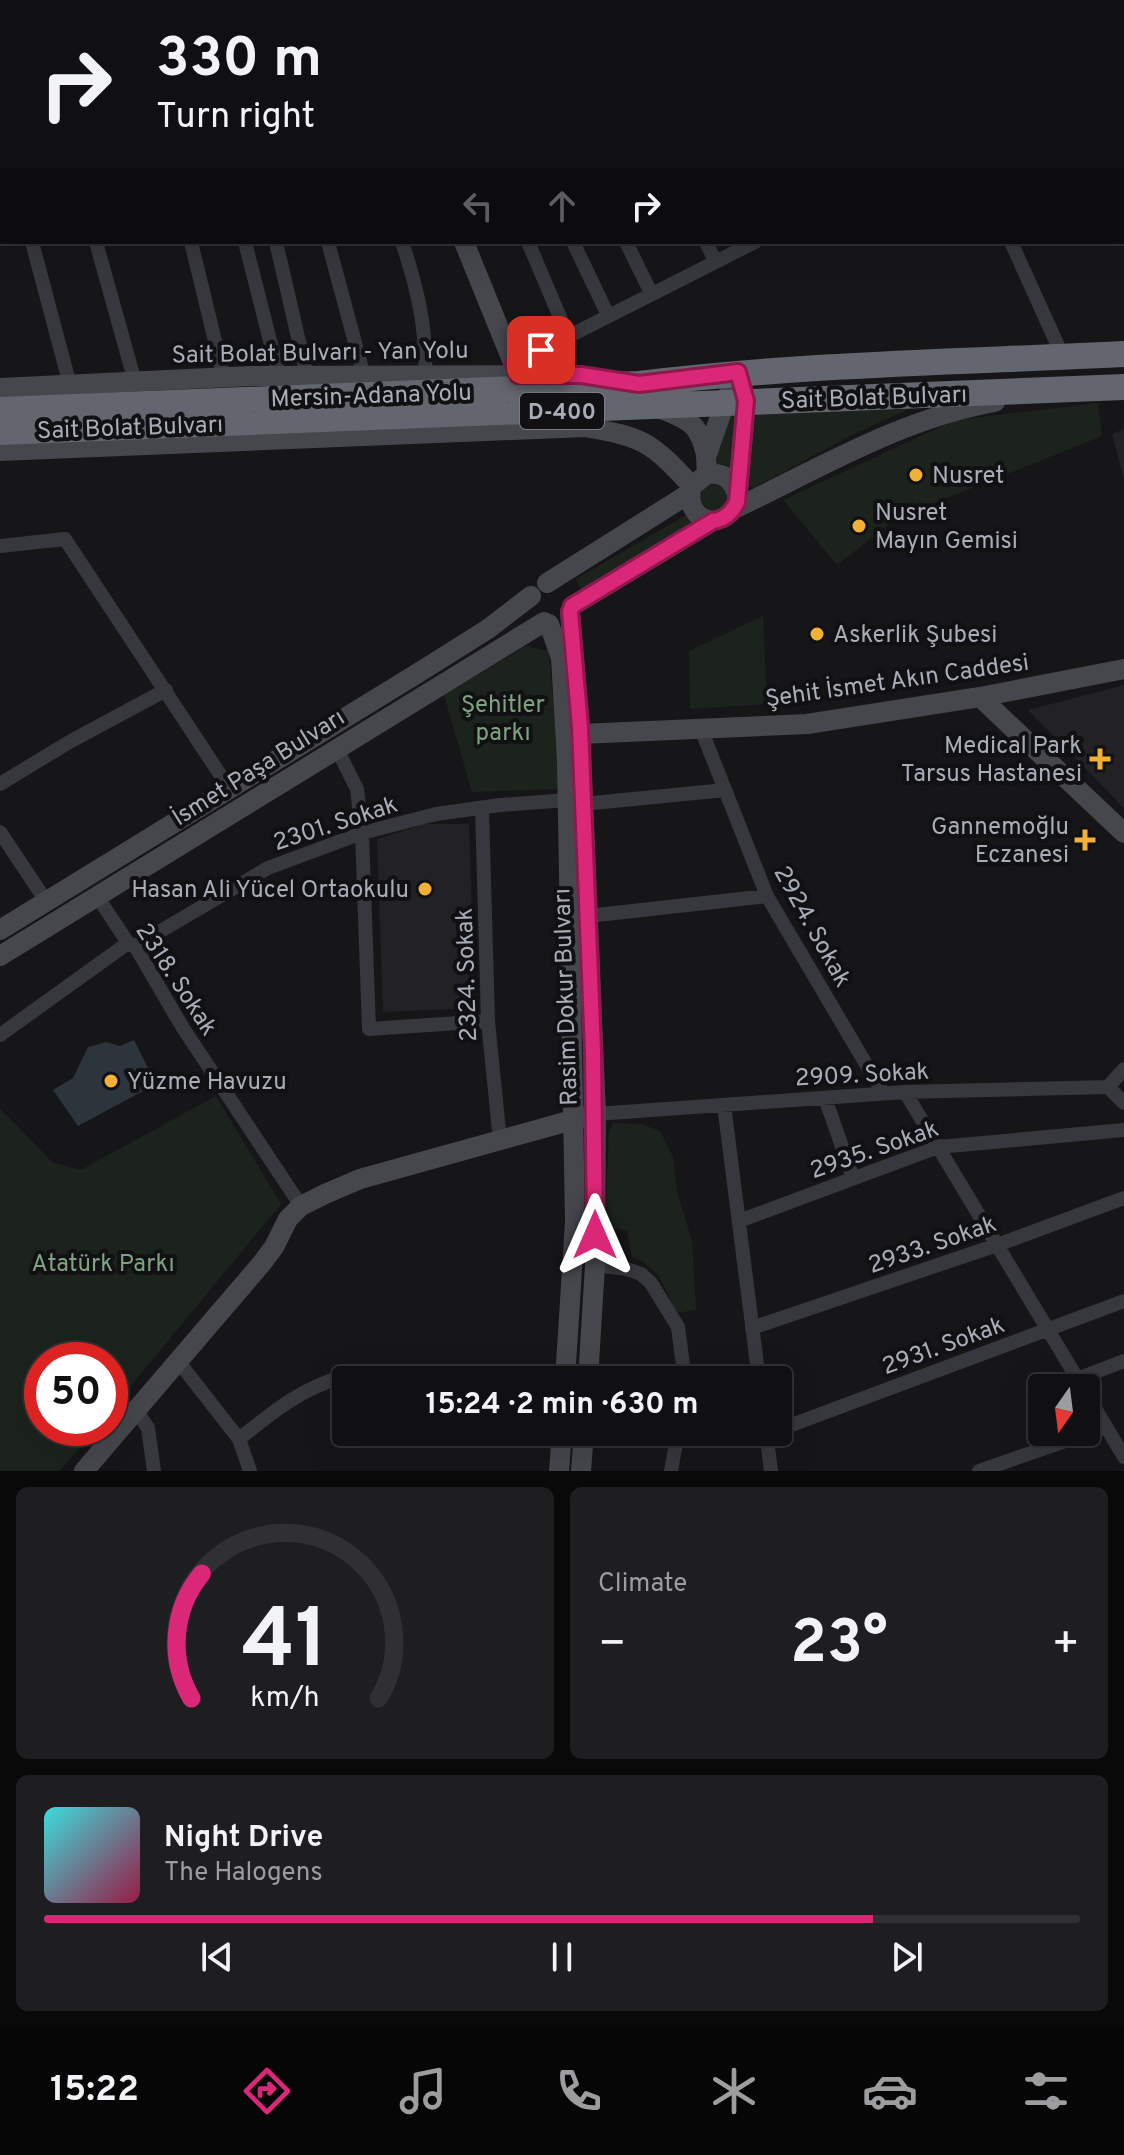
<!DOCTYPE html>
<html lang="en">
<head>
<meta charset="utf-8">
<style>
	body { margin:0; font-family:Overpass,sans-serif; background:#1e1e20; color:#f1f3f6; height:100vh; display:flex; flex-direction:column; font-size:30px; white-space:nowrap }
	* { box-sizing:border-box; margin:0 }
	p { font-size:26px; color:#9c9d9f }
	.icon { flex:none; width:44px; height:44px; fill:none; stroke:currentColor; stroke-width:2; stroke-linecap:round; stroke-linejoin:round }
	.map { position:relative; height:1471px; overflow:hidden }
	.panel { display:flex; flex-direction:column; gap:16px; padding:16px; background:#09090a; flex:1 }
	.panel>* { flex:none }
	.top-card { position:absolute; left:0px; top:0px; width:1124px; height:244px; box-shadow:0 8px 32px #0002,0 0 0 2px #303032; background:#101012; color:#f1f3f6; overflow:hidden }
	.needle { width:52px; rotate:194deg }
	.tools { position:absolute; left:1028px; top:1374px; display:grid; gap:16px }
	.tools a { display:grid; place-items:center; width:72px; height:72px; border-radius:8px; background:#101012; box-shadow:0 8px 32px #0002,0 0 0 2px #303032; font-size:40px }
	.speed { position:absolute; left:24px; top:1342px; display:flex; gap:16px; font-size:40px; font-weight:700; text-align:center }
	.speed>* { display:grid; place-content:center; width:104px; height:104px; border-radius:50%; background:#101012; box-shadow:0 8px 32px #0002,0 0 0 2px #303032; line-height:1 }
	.speed .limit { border:12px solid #d22; background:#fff; color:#111 }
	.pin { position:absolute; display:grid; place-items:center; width:68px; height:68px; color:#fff; margin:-34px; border-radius:16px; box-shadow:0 4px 12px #0006 }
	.me { position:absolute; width:88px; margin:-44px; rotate:0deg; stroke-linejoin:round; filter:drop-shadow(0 0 6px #0008) }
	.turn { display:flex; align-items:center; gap:28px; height:168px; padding:0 24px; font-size:36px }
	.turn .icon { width:104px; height:104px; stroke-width:2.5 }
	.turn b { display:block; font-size:56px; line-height:68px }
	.lanes { display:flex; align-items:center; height:76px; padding:0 24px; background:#0003; justify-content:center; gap:40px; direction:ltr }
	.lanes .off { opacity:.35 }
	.big { font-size:60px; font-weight:700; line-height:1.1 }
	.panel .tile { flex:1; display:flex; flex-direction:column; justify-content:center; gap:12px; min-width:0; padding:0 28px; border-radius:12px; background:#1e1e20 }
	.panel .dial { align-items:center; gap:0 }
	.dial svg { height:208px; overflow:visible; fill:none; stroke:#303032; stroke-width:7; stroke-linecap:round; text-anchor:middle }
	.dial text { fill:#f1f3f6; stroke:none }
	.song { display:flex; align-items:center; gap:24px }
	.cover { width:96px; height:96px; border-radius:12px; background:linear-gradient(135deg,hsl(180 70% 55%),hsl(340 70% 35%)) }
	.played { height:8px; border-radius:4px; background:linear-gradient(90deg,#db2777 80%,#303032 80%) }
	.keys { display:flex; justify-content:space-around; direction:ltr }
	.heat { display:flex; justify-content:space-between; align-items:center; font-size:44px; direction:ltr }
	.panel .tiles { flex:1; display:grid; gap:16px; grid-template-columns:1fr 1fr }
	.tile:last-child { grid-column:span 2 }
	.trip { position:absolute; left:332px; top:1366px; width:460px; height:80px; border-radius:8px; background:#101012; box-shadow:0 8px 32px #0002,0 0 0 2px #303032; font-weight:700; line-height:80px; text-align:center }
	.tabs { display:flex; height:128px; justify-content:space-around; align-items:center; background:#060607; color:#9c9d9f }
	.tabs .icon { width:56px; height:56px }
	.tabs .current { color:#db2777 }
	.tabs b { font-size:36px; color:#f1f3f6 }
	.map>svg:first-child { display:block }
</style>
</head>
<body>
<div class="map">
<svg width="1124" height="1471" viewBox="0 0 1124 1471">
	<rect width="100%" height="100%" fill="#161618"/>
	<!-- built -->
	<path fill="#222225" d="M1124 429V480L1112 434Z
		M1124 685V808L1028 710Z
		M425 824H469L475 1008 383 1012 377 839Z"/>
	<!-- green -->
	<path fill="#1c231d" d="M922 403 850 436 753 488 748 486 755 418 759 412Z
		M1098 403 1102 436 897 518 837 565 783 500 955 420Z
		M736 410 732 472 711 466 731 411Z
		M701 497a13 13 0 1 1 26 0a13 13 0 1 1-26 0Z
		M686 515 695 524 581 589 576 579Z
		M763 616 767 704 690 709 689 651Z
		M526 646 549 651 560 789 472 792 444 695Z
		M216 1096 281 1204 110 1411V1360H42V1428H96L60 1471H0V1108L53 1163 81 1170Z
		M613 1123 641 1124 660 1131 673 1157 677 1192 692 1241 696 1310 675 1313C669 1291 656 1264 632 1257L627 1231 618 1228 605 1233 609 1132Z"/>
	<!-- water -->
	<path fill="#2c353c" d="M134 1040 156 1084 78 1126 53 1090 73 1078 88 1047 106 1042 120 1046Z"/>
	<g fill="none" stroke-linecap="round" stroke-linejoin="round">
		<!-- street -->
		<path stroke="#37383d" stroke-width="14" d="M31 0 32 2
			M129 0 130 2
			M184 0 185 2
			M215 0V2
			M267 0 268 2
			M332 0V2
			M510 0 511 2
			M621 0 622 2
			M700 0 702 2
			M925 0V2
			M459 2 463 0
			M662 2 664 0
			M763 2 765 0
			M976 2 980 0
			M1080 2 1084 0
			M0 52H2
			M1122 73 1124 72
			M0 123 2 131
			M1122 169 1124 173
			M0 209H2
			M32 242 70 385
			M96 242 135 382
			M191 242 224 378
			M245 242 279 376
			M276 242 307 376
			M328 242 364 376
			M402 242C417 287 427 328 425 376
			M528 242 568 336
			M573 242 608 315
			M626 242 651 293
			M706 242 715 261
			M1011 242 1063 357
			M514 364 755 242
			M0 546 65 539 229 788
			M701 729 767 896 883 1093
			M337 749 357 789 362 833 369 1029 488 1021
			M0 784 71 741 166 690
			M583 804 725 790
			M482 808 488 1021 500 1141
			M0 832 46 901
			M97 896 128 943 135 946 183 1028 301 1206
			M588 916 767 896
			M135 946 268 868 362 833 436 814 500 805 568 800
			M0 1035 128 943
			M1108 1087 1124 1103
			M905 1092 1083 1388
			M825 1098 853 1178
			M724 1105 759 1380
			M596 1114 905 1092 1108 1087 1124 1069
			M739 1221 938 1147 1124 1130
			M595 1265 627 1269 641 1274 651 1283 678 1327 685 1380
			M752 1328 997 1245 1124 1198
			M178 1361 239 1439 250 1471
			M1077 1379 1124 1361
			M1086 1393 1124 1457
			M136 1410 148 1428 154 1471
			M778 1430 1124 1301
			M766 1432 771 1471
			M239 1439C273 1412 299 1390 341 1377L565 1376
			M671 1471 678 1432
			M979 1471 1106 1427"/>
		<!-- secondary -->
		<path stroke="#45474d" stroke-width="20" d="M361 0V2
			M464 242 518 375
			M0 388 251 376 560 375
			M659 408C688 420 699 422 706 455
			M0 451 585 427C644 437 651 442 692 486
			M707 474 706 457 728 394
			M737 494C732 479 723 472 707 474L692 486C682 520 723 535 737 502L746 401 738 372
			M734 509C818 469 903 418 995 402
			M547 583 690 493
			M572 606 713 521
			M570 612 580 727 596 1114 595 1265 588 1380
			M549 624 561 658 567 761 575 1222 565 1380
			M980 697 1124 833
			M580 734 807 724 980 697 1124 669
			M0 930 418 673 488 629 531 596
			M0 956 544 622
			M84 1471 262 1263 274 1247 288 1219 301 1206 325 1194 360 1179 587 1116
			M559 1471 562 1432
			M581 1471 584 1432"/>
		<!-- highway -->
		<path stroke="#63666e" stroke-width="26" d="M0 410 639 384C801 364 962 362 1124 354
			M0 432 1124 387"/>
	</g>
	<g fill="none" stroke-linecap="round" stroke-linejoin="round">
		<defs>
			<path id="route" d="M541 350 514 364 518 375H581L639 384 738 372 746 401 737 502C732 513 725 519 713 521L572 606 570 612 580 727 593 1051 595 1235"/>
		</defs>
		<!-- route casing -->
		<use href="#route" stroke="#8e194d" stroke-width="20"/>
		<!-- route -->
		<use href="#route" stroke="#db2777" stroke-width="14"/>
	</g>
	<!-- markers -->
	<g fill="#f2b134" stroke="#111113" stroke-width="3">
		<circle cx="916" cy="475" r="8"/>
		<circle cx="859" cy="526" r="8"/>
		<circle cx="817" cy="634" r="8"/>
		<path d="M1096 747h8v8h8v8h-8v8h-8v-8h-8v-8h8z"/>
		<path d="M1081 828h8v8h8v8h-8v8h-8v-8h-8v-8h8z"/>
		<circle cx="425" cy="889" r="8"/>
		<circle cx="111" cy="1081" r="8"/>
	</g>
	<g text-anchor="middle" stroke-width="8" stroke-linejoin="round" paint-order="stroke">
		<!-- shield labels -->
		<rect fill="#111113" stroke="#7b7e86" stroke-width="2" x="520" y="393" width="84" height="36" rx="6"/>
		<g font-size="22" font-weight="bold" fill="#a8adb8">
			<text x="562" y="419">D-400</text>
		</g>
		<!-- street labels -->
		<g font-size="24" fill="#a8adb8" stroke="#111113">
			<text transform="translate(320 352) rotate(-1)" y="8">Sait Bolat Bulvarı - Yan Yolu</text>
			<text transform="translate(371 395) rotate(-2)" y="8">Mersin-Adana Yolu</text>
			<text transform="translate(874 397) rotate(-2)" y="8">Sait Bolat Bulvarı</text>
			<text transform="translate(130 427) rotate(-2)" y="8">Sait Bolat Bulvarı</text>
			<text transform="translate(897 680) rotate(-8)" y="8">Şehit İsmet Akın Caddesi</text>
			<text transform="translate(258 767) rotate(-32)" y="8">İsmet Paşa Bulvarı</text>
			<text transform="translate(335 823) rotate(-18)" y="8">2301. Sokak</text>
			<text transform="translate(813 926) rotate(61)" y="8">2924. Sokak</text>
			<text transform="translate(466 975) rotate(-92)" y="8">2324. Sokak</text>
			<text transform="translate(177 979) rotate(57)" y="8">2318. Sokak</text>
			<text transform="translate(565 997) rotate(-92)" y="8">Rasim Dokur Bulvarı</text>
			<text transform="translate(862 1074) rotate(-3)" y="8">2909. Sokak</text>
			<text transform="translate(874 1149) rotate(-19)" y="8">2935. Sokak</text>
			<text transform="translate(932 1244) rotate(-19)" y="8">2933. Sokak</text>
			<text transform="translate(943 1345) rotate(-20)" y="8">2931. Sokak</text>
		</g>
		<!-- poi labels -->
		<g font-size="24" fill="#a8adb8" stroke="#111113" text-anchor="start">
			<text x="932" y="483">Nusret</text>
			<text x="875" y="520">Nusret<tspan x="875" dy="28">Mayın Gemisi</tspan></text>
			<text x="833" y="642">Askerlik Şubesi</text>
			<text x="1082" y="753" text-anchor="end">Medical Park<tspan x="1082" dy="28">Tarsus Hastanesi</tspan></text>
			<text x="1069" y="834" text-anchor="end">Gannemoğlu<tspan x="1069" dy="28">Eczanesi</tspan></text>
			<text x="409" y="897" text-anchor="end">Hasan Ali Yücel Ortaokulu</text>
			<text x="127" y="1089">Yüzme Havuzu</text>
		</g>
		<!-- park labels -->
		<g font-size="24" fill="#7fa381" stroke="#111113">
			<text x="503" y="712">Şehitler<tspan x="503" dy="28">parkı</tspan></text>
			<text x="103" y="1271">Atatürk Parkı</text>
		</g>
	</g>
</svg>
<div class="tools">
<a><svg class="needle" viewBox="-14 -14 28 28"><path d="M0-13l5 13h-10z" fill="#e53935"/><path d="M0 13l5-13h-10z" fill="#9c9d9f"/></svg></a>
</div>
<div class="speed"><div class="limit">50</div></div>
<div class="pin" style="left:541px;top:350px;background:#d93025"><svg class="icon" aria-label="arrive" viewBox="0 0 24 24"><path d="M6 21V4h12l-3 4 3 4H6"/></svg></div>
<svg class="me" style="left:595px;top:1235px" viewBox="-20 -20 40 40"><path d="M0-17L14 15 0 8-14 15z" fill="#db2777" stroke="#fff" stroke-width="4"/></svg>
<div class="trip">15:24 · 2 min · 630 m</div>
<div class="top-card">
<div class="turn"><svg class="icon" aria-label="right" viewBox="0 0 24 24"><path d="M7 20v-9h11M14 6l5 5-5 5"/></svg><div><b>330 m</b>Turn right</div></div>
<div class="lanes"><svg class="icon off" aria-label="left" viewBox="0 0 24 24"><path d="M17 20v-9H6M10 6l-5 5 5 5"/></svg><svg class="icon off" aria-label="ahead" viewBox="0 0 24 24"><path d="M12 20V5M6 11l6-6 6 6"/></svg><svg class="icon" aria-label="right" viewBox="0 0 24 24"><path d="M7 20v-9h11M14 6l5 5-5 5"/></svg></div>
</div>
</div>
<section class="panel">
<div class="tiles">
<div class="tile dial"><svg viewBox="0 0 100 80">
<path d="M14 69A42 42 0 1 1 86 69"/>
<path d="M14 69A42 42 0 0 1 18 21" stroke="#db2777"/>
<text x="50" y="56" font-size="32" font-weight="700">41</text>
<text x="50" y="72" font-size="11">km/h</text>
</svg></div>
<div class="tile"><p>Climate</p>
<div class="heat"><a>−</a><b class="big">23°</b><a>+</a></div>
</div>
<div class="tile">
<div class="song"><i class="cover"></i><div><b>Night Drive</b><p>The Halogens</p></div></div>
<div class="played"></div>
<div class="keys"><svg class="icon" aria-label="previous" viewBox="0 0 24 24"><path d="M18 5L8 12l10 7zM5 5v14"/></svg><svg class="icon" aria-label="pause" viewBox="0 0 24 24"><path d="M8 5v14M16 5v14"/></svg><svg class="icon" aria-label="next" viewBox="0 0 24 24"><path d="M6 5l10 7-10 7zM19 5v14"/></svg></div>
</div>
</div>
</section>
<nav class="tabs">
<b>15:22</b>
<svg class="icon current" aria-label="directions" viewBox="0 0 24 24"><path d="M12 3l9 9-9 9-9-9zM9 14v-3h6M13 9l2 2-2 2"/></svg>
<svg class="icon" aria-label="music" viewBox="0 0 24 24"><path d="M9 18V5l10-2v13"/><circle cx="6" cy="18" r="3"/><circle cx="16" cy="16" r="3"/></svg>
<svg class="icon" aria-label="phone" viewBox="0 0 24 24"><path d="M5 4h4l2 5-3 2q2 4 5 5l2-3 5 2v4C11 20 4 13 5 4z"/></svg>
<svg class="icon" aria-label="climate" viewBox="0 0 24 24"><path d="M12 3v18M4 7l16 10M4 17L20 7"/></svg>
<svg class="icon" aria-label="car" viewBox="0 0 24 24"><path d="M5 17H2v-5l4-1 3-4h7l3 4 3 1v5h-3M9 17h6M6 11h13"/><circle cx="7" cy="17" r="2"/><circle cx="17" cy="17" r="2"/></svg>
<svg class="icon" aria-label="filters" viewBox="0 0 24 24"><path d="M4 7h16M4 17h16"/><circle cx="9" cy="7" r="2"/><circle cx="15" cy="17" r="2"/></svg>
</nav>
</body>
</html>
